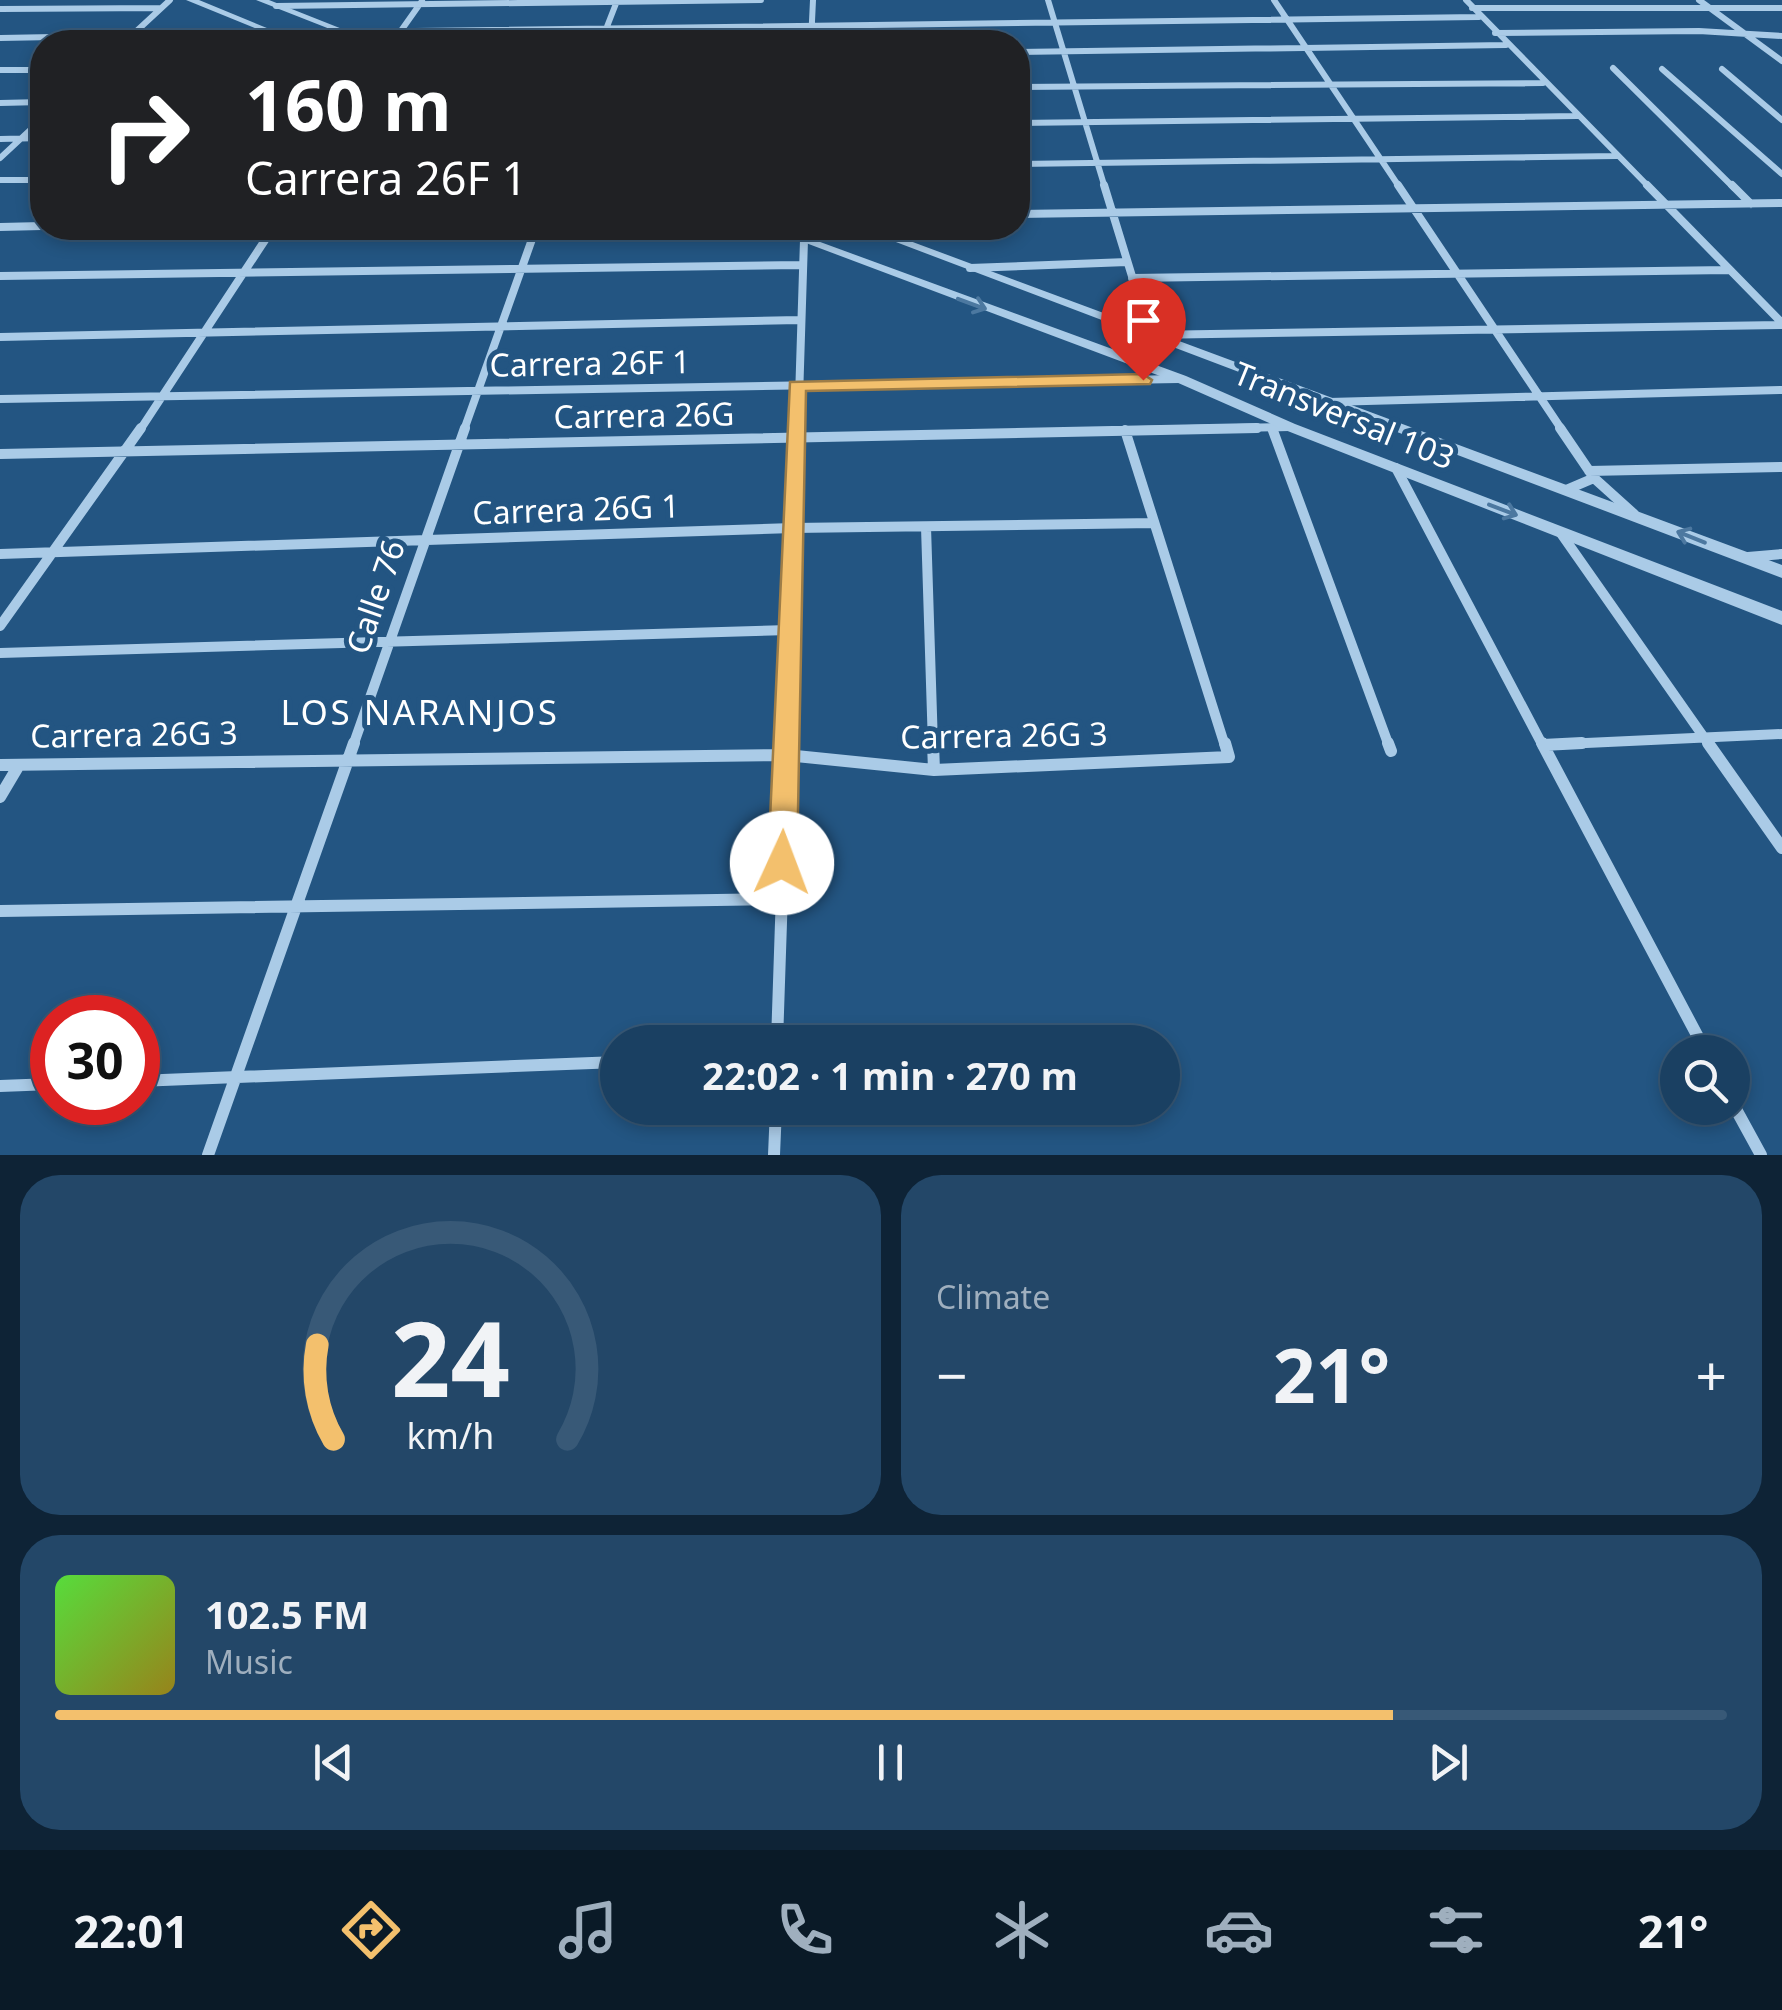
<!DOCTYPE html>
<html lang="en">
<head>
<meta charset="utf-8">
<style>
	body { margin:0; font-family:"Noto Sans",sans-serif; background:#234768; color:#f1f3f6; height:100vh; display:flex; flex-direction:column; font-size:38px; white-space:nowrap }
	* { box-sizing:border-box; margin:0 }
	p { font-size:32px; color:#9fafbe }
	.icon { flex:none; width:55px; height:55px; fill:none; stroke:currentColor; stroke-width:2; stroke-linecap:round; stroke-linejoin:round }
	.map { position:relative; height:1155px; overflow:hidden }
	.panel { display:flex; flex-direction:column; gap:20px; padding:20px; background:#0e2336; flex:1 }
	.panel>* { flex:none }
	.hud { position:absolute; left:30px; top:30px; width:1000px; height:210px; border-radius:40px; box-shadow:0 5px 15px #0003,0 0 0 2px #385977; background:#202124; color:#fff; overflow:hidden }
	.tools { position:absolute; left:1660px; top:1035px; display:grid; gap:20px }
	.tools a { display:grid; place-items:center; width:90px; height:90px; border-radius:50%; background:#1a4062; box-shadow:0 5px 15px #0003,0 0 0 2px #385977; font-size:50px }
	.speed { position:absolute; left:30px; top:995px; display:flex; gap:20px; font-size:50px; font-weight:700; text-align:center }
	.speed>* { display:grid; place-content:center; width:130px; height:130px; border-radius:50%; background:#1a4062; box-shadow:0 5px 15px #0003,0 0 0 2px #385977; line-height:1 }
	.speed .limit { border:15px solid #d22; background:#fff; color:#111 }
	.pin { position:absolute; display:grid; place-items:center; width:85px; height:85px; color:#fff; margin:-102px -42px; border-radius:50% 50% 50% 0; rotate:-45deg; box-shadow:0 0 10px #0007 }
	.pin .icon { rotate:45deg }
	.me { position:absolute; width:110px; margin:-55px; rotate:2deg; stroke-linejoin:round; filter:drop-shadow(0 0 8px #0008) }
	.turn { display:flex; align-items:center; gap:35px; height:210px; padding:0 50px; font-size:45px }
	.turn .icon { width:130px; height:130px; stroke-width:2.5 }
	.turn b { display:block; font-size:70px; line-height:85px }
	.big { font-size:75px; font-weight:700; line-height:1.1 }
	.panel .card { flex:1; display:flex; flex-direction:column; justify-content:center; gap:15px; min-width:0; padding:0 35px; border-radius:40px; background:#234768 }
	.panel .dial { align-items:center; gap:0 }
	.dial svg { height:260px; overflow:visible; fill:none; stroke:#385977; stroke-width:7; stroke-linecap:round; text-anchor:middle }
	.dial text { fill:#f1f3f6; stroke:none }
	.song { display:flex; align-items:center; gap:30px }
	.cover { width:120px; height:120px; border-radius:15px; background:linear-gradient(135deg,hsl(110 70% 55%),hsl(50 70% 35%)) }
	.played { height:10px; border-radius:5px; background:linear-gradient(90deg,#f3c06d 80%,#385977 80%) }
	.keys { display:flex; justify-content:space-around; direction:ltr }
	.heat { display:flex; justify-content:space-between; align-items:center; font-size:55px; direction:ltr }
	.panel .tiles { flex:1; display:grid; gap:20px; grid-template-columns:1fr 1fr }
	.card:last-child { grid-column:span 2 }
	.trip { position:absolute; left:600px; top:1025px; width:580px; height:100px; border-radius:50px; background:#1a4062; box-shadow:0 5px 15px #0003,0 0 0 2px #385977; font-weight:700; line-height:100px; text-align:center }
	.tab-bar { display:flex; height:160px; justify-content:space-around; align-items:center; background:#0a1a27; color:#9fafbe }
	.tab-bar .icon { width:70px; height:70px }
	.tab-bar .selected { color:#f3c06d }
	.tab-bar b { font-size:45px; color:#f1f3f6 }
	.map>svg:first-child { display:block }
</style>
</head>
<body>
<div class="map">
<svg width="1782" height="1155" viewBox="0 0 1782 1155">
	<rect width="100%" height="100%" fill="#235582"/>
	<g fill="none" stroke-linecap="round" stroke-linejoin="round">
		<!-- minor-far3 -->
		<path stroke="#aacbe7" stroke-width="6" d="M1048 0 1105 188
			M1274 0 1400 188
			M1466 0 1650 188
			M1699 0 1782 61
			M276 6 761 0
			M1472 8H1782
			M0 9 161 8
			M340 32 1479 17
			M1495 33 1699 31 1782 36
			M0 38 273 33
			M129 38 170 0
			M393 42 422 1
			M601 42 617 1
			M811 42 813 0
			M1018 52 1506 45
			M1613 68 1734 188
			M1662 69 1782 174
			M1722 69 1782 120
			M0 70H42
			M1018 87 1543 83
			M0 103 42 102
			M1018 123 1577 116
			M0 139 42 138
			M0 158 42 119
			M1018 164 1617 156
			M0 180H42"/>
		<!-- minor-far2 -->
		<path stroke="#aacbe7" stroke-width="8" d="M1104 185 1150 335 1782 325
			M1398 185 1562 430
			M1647 185 1782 323
			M1732 185 1751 204
			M1018 214 1782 203
			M0 227 42 226
			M970 268 1127 262
			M0 276 800 265
			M1132 278 1729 270
			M0 337 799 320
			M0 399 1179 379
			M1329 402 1782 390
			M140 430 273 228
			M464 430 536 228
			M798 430 804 240
			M1138 430 1289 427"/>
		<!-- minor-far1 -->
		<path stroke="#aacbe7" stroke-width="10" d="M1272 428 1389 746
			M1560 428 1594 478 1634 514
			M1125 430 1225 746
			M0 454 1257 428
			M1396 468 1543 746
			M1589 471 1782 467
			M1566 490 1594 478
			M926 527 933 746
			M1560 532 1710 746
			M0 554 793 528 1154 523
			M1748 557 1782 554
			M0 626 141 428
			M0 653 789 630
			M1543 745 1782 734
			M353 746 465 428
			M787 746 798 428"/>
		<!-- minor -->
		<path stroke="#aacbe7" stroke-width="12" d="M933 743 934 770
			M1388 743 1391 751
			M1542 743 1706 1052
			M1708 743 1782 848
			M1543 745 1582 743
			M0 765 786 755 934 770 1229 757 1225 743
			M0 797 19 765
			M0 911 781 899
			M777 1042 787 743
			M138 1081 618 1062
			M0 1086 52 1084
			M1732 1102 1761 1155
			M208 1155 354 743
			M774 1155 776 1108"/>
		<!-- tertiary -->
		<path fill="#aacbe7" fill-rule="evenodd" d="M186 0H199L301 42H289Z
			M256 0H269L375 42H363Z
			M766 228H782L1186 376 1295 424 1782 611V625L1285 430 1176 382Z
			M859 228H875L1782 565V578Z"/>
	</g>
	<!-- one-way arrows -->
	<defs><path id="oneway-shaft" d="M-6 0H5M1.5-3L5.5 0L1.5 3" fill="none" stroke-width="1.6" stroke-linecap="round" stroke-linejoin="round" transform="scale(2.5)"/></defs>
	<g stroke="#4c78a0">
		<use href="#oneway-shaft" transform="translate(972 304) rotate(20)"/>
		<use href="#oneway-shaft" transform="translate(1503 510) rotate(21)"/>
		<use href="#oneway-shaft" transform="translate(1691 537) rotate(-158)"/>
	</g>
	<!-- route -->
	<path fill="#f3c06d" stroke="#9e7d47" stroke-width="2.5" d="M1143 374 1152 380 1150 384 806 391 797 863 792 872 782 876 773 872 768 863 790 382Z"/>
	<g text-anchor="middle" stroke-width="10" stroke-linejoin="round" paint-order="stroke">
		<!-- street labels -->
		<g font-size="32" fill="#fff" stroke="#235582">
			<text transform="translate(590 364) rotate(-1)" y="11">Carrera 26F 1</text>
			<text transform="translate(644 416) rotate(-1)" y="11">Carrera 26G</text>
			<text transform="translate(1344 416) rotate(22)" y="11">Transversal 103</text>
			<text transform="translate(576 510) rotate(-2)" y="11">Carrera 26G 1</text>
			<text transform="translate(376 597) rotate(-71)" y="11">Calle 76</text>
			<text transform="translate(134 735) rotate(-1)" y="11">Carrera 26G 3</text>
			<text transform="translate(1004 736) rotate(-1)" y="11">Carrera 26G 3</text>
		</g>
		<!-- neighbourhood labels -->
		<g font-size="35" letter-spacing="2.5" fill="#fff" stroke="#235582">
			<text x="420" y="725">LOS NARANJOS</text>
		</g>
	</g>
</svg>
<div class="tools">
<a><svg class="icon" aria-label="search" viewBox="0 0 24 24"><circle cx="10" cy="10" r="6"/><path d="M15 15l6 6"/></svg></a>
</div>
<div class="speed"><div class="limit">30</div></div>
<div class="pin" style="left:1143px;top:380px;background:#d93025"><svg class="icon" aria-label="arrive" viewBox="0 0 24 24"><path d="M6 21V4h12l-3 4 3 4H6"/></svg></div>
<svg class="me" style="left:782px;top:863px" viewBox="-20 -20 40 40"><circle r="19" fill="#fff"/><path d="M0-13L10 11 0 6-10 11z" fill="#f3c06d"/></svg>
<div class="trip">22:02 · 1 min · 270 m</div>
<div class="hud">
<div class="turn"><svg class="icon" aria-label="right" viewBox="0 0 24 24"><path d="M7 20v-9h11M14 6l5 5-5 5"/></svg><div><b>160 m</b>Carrera 26F 1</div></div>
</div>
</div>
<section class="panel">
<div class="tiles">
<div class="card dial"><svg viewBox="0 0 100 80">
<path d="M14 69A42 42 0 1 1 86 69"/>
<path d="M14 69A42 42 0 0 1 9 40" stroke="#f3c06d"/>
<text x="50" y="56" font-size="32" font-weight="700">24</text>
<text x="50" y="72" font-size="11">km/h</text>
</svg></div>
<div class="card"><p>Climate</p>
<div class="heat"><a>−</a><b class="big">21°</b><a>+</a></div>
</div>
<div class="card">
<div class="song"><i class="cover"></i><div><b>102.5 FM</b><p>Music</p></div></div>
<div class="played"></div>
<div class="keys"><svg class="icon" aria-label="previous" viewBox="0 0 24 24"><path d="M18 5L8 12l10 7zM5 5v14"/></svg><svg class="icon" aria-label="pause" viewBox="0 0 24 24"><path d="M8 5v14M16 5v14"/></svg><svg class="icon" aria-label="next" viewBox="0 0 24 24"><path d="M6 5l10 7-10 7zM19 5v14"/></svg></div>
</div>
</div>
</section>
<nav class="tab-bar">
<b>22:01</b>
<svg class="icon selected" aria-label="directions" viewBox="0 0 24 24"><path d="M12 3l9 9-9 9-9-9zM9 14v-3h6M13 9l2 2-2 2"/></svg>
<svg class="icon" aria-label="music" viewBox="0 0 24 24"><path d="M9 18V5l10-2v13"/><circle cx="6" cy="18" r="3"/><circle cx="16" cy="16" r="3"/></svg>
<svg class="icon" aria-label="phone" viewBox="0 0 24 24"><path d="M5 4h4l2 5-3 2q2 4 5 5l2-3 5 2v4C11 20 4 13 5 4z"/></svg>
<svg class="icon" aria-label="climate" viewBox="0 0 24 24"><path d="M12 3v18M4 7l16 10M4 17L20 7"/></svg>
<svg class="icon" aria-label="car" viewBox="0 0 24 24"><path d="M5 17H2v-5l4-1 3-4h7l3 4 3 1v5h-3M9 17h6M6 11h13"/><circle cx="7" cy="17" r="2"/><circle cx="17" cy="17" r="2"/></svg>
<svg class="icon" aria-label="filters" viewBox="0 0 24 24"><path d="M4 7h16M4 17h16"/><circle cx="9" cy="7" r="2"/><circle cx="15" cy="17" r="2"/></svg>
<b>21°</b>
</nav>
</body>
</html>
